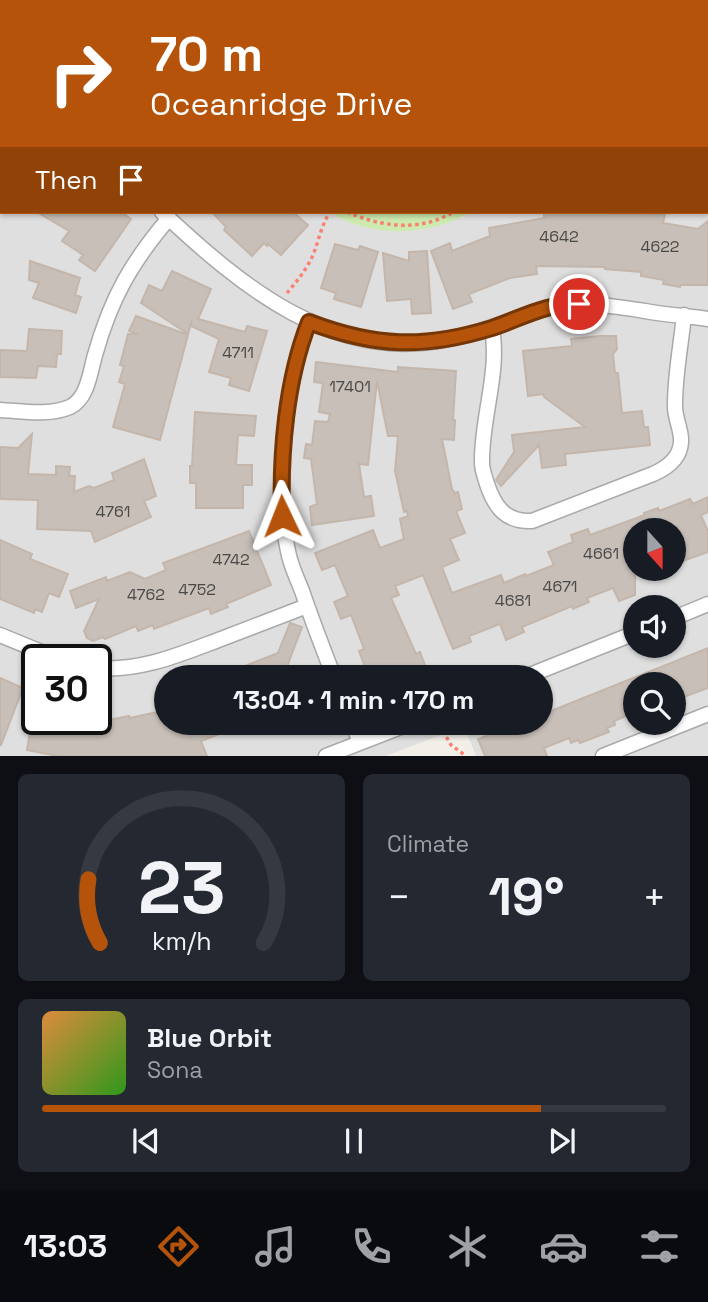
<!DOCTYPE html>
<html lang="en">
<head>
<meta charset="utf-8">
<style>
	body { margin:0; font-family:"Space Grotesk",sans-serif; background:#242831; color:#f1f3f6; height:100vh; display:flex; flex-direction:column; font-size:26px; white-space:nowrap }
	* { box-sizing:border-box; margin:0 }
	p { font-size:23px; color:#9ea1a6 }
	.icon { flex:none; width:38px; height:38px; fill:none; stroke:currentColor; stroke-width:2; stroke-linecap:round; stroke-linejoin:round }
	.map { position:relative; height:756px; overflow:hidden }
	.panel { display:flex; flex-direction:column; gap:18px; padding:18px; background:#0d0f14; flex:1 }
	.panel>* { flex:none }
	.banner { position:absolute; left:0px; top:0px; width:709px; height:214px; box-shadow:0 2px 5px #0004; background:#b45309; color:#fff; overflow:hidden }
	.needle { width:46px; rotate:159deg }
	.buttons { position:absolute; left:623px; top:518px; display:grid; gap:14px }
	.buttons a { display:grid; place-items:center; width:63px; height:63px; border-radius:50%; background:#171b24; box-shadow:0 2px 5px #0004; font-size:35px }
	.speed { position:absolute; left:21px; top:644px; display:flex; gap:14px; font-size:35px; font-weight:700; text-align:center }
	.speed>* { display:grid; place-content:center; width:91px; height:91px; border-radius:50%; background:#171b24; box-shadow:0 2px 5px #0004; line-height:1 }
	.speed .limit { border:4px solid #111; border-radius:10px; background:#fff; color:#111 }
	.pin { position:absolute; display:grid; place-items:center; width:60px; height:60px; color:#fff; margin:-30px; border:4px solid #fff; border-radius:50%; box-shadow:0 2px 7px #0007 }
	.me { position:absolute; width:77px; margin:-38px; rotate:358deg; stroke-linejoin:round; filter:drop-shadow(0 0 5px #0008) }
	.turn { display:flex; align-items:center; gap:24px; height:147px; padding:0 35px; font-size:32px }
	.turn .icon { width:91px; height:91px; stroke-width:2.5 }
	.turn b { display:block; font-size:49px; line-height:60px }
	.then { display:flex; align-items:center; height:66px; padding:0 35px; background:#0003; gap:14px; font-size:26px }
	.big { font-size:52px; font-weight:700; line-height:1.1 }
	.panel .card { flex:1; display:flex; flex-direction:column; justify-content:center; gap:10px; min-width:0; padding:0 24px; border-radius:10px; background:#242831 }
	.panel .dial { align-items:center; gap:0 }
	.dial svg { height:182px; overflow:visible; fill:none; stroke:#363941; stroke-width:7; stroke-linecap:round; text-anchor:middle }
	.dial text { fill:#f1f3f6; stroke:none }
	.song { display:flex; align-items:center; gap:21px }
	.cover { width:84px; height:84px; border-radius:10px; background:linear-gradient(135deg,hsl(30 70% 55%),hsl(110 70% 35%)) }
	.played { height:7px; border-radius:4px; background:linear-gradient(90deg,#b45309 80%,#363941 80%) }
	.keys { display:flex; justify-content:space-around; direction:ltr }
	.heat { display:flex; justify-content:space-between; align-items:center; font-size:38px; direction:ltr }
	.panel .tiles { flex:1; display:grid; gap:18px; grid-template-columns:1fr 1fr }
	.card:last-child { grid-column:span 2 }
	.trip { position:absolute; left:154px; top:665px; width:399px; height:70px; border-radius:35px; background:#171b24; box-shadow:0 2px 5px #0004; font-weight:700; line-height:70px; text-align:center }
	.tabs { display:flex; height:112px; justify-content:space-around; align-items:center; background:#090b0e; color:#9ea1a6 }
	.tabs .icon { width:49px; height:49px }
	.tabs .on { color:#b45309 }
	.tabs b { font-size:32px; color:#f1f3f6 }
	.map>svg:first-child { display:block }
</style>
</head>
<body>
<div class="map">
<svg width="708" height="756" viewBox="0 0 708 756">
	<rect width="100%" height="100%" fill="#f2efe9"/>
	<!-- residential -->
	<path fill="#e0dfdf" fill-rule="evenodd" d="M0 0 139 2H2V212H329L341 219 462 218 472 212H707L708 204V756H476L464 726 386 756H0ZM635 530H674V569H635ZM635 607H674V646H635ZM37 660H96V719H37ZM166 677H541V723H166ZM635 684H674V723H635Z"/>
	<!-- grass -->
	<path fill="#cdebb0" d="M138 0H708V204L707 2Z
		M329 212H472C429 236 372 239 329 212Z"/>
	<!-- building -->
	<path fill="#c7bfb8" stroke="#c4b6ab" stroke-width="2" d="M37 212H121L131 219 95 271 79 260 83 255 62 241 69 231Z
		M212 212H293L308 225 281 255 268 244 267 246 264 243 252 256 224 230 226 227Z
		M548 212 665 214 663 223 698 229 708 221V285H681L680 287 663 284 664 280 641 276V272L605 269V267L536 266 537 274 510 278 469 294 472 302 453 309 431 251 450 243 452 251 490 236 489 228 544 218V213Z
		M335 244 358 250 360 246 378 252 361 307 334 299 336 293 321 288Z
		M427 251 431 313 412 314 411 299 387 301 383 253 409 261V252Z
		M30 261 80 278 75 295 81 297 76 313 33 298 39 283 29 280Z
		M172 271 211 289 198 319 245 332 247 326 267 331 249 391 229 385 231 378 209 372 219 339 191 326 192 320 188 334 141 303 149 285 162 291Z
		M136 316 188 335 160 440 113 427 125 384 119 382 124 366 120 365 128 334H138L129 331Z
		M29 329 62 331 61 354H57L56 367 38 366 36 378 0 377V350L27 351Z
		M600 336H616L617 349 613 354 615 373H618L622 413 642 411 644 427H648L650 445 565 454 566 465 542 468 539 445 501 486 496 480 514 452 512 435 585 427 544 397 543 394 528 396 523 351 572 346 571 339Z
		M316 362 398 372V367L456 371 453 420H455L454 440 442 439 452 489 455 493 458 492 462 509 456 511 465 533 450 539 459 560 442 567 452 593 501 575 504 583 525 574 526 576 554 565 548 552 573 542 571 535 588 529 590 535 645 515 644 513 658 508 659 511 690 499 693 504 708 497V512L701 515 708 532V552L674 564V530H635V595L619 601 613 588 587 598 589 602 573 609 572 606 522 627 524 632 506 640 500 624 469 636 471 642 453 649 423 575 395 586 399 595 391 598 416 654 420 652 426 668 402 677H369L359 651 364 649 351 615 341 619 334 602 348 596 335 565 322 570 315 553 373 530 380 548 404 539 400 519 408 516 407 511 404 512 395 471 398 436H388L377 381 368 465 359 464 364 497 371 496 374 516 312 525 310 507 317 504 311 459 304 458 306 444 312 445 315 421 328 422 330 414 319 412 323 383 314 382Z
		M195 412 256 416 254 436 238 435 236 465H252V485H243V508H196V483H190V466H192Z
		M32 434 28 474 56 475V466L70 467 69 476H75L74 492 89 486 94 488 114 480 112 473 144 459 156 496 144 501 151 517 95 542 91 531 37 529 38 500 0 499V447L18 448Z
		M249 531 271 585 226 604 228 607 211 614 209 608 154 629 153 625 138 631 136 626 105 639 103 637 93 641 87 638 84 631 99 599 76 608 70 591 106 577 107 581 130 572 145 579 166 570 163 563Z
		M0 540 32 554 30 559 68 574 59 597 49 593 42 612 35 609 34 613 0 599Z
		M290 623 302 627 283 677H217L278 653Z
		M708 648V688L681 698 680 694 674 697V684H635V712L614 721 615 725 607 728 609 732 580 743 578 740 571 743 569 738 544 748 547 756H485L478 739 512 726 511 723H541V715Z
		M0 678 23 688 1 745H0Z
		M96 703 110 704 109 720 129 716 130 718 166 710V723L245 724 201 741 207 756H57L27 750 32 719H96Z"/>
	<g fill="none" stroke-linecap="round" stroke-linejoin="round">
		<defs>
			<path id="street" d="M0 90H2
				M162 212C240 285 333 364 449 339 473 334 497 326 520 317 530 314 540 309 550 307 582 301 614 306 645 311 666 315 687 316 708 319
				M309 322C285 383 274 487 288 551 290 564 297 578 302 591 312 620 323 649 334 677
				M492 328C500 373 481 418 482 463 482 470 485 477 487 484 495 508 506 522 532 521L653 474C667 468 680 459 681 442 682 430 674 417 675 404 675 375 681 345 684 315
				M0 410C22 411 49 416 70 407 88 398 90 372 95 355 111 298 131 263 169 218
				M674 618 708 604
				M0 635 61 660
				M96 668C140 672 181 654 221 639 250 628 278 617 307 606
				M525 677 635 633
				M352 723 360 742
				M326 756 411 723
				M603 756 708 714"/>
		</defs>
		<!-- street casing -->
		<use href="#street" stroke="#a9a9a9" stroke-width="17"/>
		<!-- path -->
		<path stroke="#fa8072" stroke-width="3.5" stroke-dasharray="3.5 3.5" stroke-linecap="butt" d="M152 0V2
			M707 195H708
			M347 212C381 227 421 232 453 212
			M287 293C297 281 307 269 313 255 319 240 321 226 330 212
			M443 731 451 745 466 756"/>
		<!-- street -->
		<use href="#street" stroke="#fff" stroke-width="14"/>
	</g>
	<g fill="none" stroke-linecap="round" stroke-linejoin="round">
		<defs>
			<path id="route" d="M282 516C280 454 286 380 309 322 375 347 424 349 492 328 510 322 528 313 547 308 557 305 569 305 579 304"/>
		</defs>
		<!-- route casing -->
		<use href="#route" stroke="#753606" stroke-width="18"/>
		<!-- route -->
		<use href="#route" stroke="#b45309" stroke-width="12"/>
	</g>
	<g text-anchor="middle" stroke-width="5" stroke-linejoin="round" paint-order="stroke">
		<!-- number labels -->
		<g font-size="16" fill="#4b4948">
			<text x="559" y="242">4642</text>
			<text x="660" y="252">4622</text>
			<text x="238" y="358">4711</text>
			<text x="350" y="392">17401</text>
			<text x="113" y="517">4761</text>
			<text x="601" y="559">4661</text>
			<text x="231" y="565">4742</text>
			<text x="560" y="592">4671</text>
			<text x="197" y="595">4752</text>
			<text x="146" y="600">4762</text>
			<text x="513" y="606">4681</text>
		</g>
	</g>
</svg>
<div class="buttons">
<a><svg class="needle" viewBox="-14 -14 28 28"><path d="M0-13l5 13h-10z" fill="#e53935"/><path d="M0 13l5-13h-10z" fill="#9ea1a6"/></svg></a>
<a><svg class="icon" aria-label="sound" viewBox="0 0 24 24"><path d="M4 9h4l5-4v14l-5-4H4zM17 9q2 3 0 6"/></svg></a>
<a><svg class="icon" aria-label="search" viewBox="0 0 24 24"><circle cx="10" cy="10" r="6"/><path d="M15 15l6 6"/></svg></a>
</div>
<div class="speed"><div class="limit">30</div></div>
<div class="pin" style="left:579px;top:304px;background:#d93025"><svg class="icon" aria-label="arrive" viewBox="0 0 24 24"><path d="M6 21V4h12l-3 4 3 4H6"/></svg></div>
<svg class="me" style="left:282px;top:516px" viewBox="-20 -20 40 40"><path d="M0-17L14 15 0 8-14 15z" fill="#b45309" stroke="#fff" stroke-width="4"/></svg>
<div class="trip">13:04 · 1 min · 170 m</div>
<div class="banner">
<div class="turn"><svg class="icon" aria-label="right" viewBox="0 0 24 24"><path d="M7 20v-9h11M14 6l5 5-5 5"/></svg><div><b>70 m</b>Oceanridge Drive</div></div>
<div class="then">Then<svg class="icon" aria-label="arrive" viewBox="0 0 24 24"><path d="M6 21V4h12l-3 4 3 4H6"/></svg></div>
</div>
</div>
<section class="panel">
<div class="tiles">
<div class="card dial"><svg viewBox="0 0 100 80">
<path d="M14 69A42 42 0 1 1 86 69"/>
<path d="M14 69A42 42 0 0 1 9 41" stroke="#b45309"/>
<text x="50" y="56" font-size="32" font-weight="700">23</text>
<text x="50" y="72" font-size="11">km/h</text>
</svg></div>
<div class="card"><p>Climate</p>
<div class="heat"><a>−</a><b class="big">19°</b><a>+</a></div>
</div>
<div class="card">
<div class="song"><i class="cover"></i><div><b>Blue Orbit</b><p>Sona</p></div></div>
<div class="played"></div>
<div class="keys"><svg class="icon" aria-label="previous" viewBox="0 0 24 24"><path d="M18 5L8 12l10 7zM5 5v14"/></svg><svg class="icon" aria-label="pause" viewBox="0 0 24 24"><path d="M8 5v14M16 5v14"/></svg><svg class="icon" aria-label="next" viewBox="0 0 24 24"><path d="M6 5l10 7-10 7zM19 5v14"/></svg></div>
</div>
</div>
</section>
<nav class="tabs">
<b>13:03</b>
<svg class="icon on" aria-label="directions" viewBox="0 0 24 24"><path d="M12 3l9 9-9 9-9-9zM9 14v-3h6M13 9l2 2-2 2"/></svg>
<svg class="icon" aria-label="music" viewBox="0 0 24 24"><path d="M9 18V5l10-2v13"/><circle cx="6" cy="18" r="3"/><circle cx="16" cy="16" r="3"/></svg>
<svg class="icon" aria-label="phone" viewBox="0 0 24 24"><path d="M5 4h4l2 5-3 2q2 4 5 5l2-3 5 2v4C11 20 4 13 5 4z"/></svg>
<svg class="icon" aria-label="climate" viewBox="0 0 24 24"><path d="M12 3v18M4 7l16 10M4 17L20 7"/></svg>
<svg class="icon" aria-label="car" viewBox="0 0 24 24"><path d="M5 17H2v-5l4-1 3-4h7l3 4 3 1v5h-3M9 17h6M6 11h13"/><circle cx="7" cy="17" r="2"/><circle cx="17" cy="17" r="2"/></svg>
<svg class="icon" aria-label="filters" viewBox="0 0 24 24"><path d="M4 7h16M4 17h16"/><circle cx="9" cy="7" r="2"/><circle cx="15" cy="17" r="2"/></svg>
</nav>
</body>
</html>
